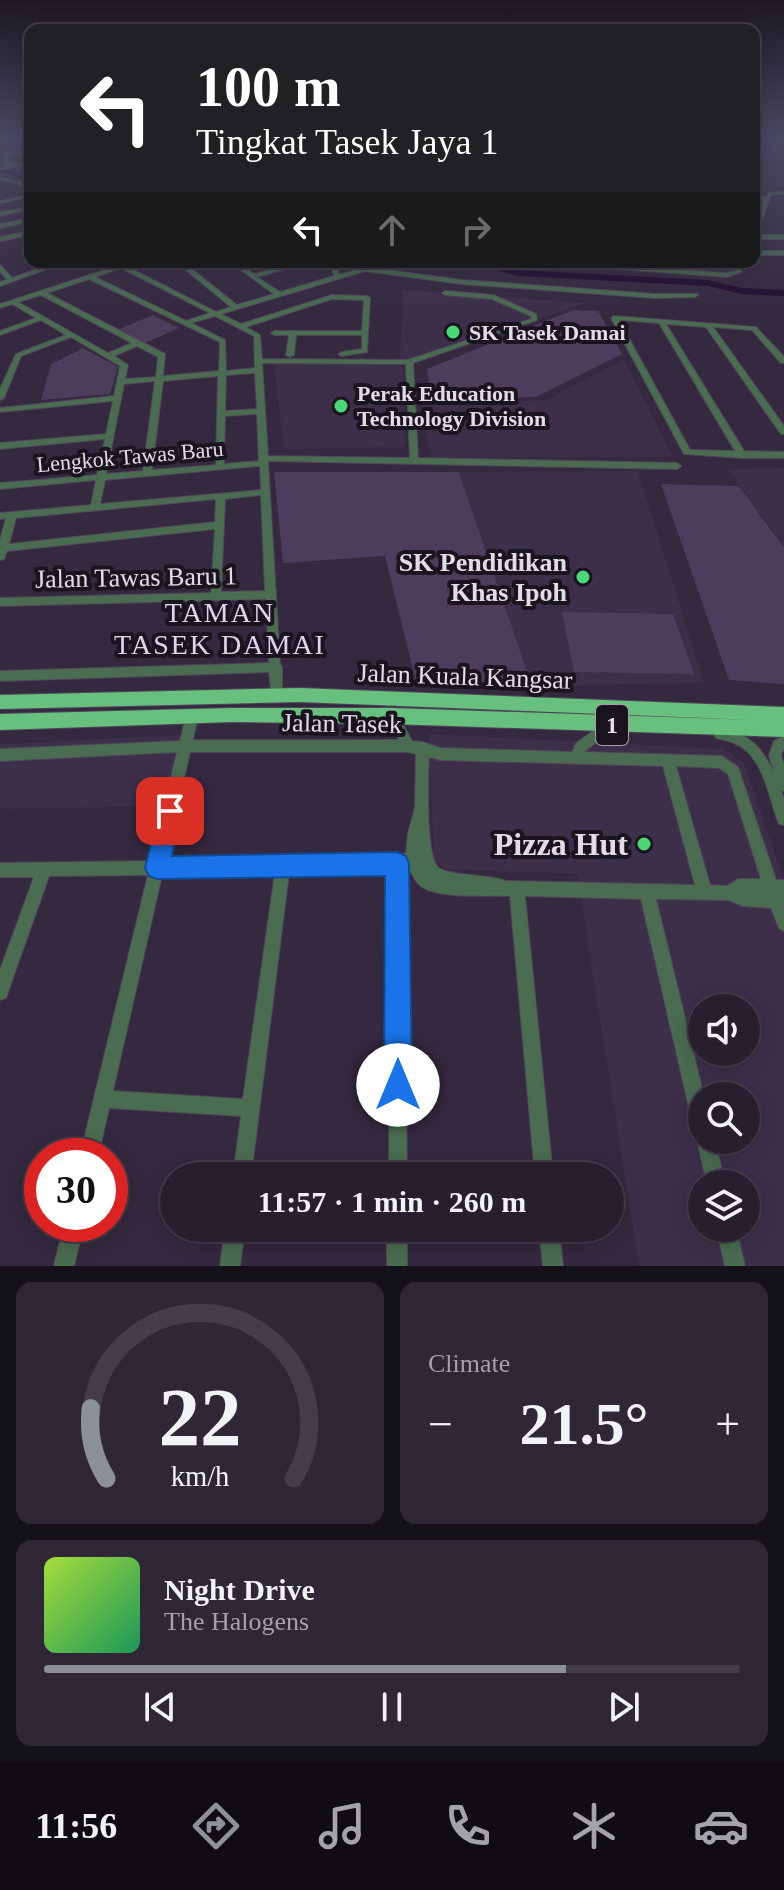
<!DOCTYPE html>
<html lang="en">
<head>
<meta charset="utf-8">
<style>
	body { margin:0; font-family:Georgia,serif; background:#2f2736; color:#f1f3f6; height:100vh; display:flex; flex-direction:column; font-size:30px; white-space:nowrap }
	* { box-sizing:border-box; margin:0 }
	p { font-size:26px; color:#a4a2aa }
	.icon { flex:none; width:44px; height:44px; fill:none; stroke:currentColor; stroke-width:2; stroke-linecap:round; stroke-linejoin:round }
	.map { position:relative; height:1266px; overflow:hidden }
	.sheet { display:flex; flex-direction:column; gap:16px; padding:16px; background:#151119; flex:1 }
	.sheet>* { flex:none }
	.banner { position:absolute; left:24px; top:24px; width:736px; height:244px; border-radius:16px; box-shadow:0 4px 20px #0003,0 0 0 2px #433d4a; background:#202124; color:#fff; overflow:hidden }
	.fabs { position:absolute; left:688px; top:994px; display:grid; gap:16px }
	.fabs a { display:grid; place-items:center; width:72px; height:72px; border-radius:50%; background:#271f2e; box-shadow:0 4px 20px #0003,0 0 0 2px #433d4a; font-size:40px }
	.speed { position:absolute; left:24px; top:1138px; display:flex; gap:16px; font-size:40px; font-weight:700; text-align:center }
	.speed>* { display:grid; place-content:center; width:104px; height:104px; border-radius:50%; background:#271f2e; box-shadow:0 4px 20px #0003,0 0 0 2px #433d4a; line-height:1 }
	.speed .limit { border:12px solid #d22; background:#fff; color:#111 }
	.pin { position:absolute; display:grid; place-items:center; width:68px; height:68px; color:#fff; margin:-34px; border-radius:16px; box-shadow:0 4px 12px #0006 }
	.me { position:absolute; width:88px; margin:-44px; rotate:0deg; stroke-linejoin:round; filter:drop-shadow(0 0 6px #0008) }
	.turn { display:flex; align-items:center; gap:28px; height:168px; padding:0 40px; font-size:36px }
	.turn .icon { width:104px; height:104px; stroke-width:2.5 }
	.turn b { display:block; font-size:56px; line-height:68px }
	.lanes { display:flex; align-items:center; height:76px; padding:0 40px; background:#0003; justify-content:center; gap:40px; direction:ltr }
	.lanes .off { opacity:.35 }
	.big { font-size:60px; font-weight:600; line-height:1.1 }
	.sheet .tile { flex:1; display:flex; flex-direction:column; justify-content:center; gap:12px; min-width:0; padding:0 28px; border-radius:16px; background:#2f2736 }
	.sheet .dial { align-items:center; gap:0 }
	.dial svg { height:208px; overflow:visible; fill:none; stroke:#433d4a; stroke-width:7; stroke-linecap:round; text-anchor:middle }
	.dial text { fill:#f1f3f6; stroke:none }
	.song { display:flex; align-items:center; gap:24px }
	.cover { width:96px; height:96px; border-radius:12px; background:linear-gradient(135deg,hsl(80 70% 55%),hsl(150 70% 35%)) }
	.played { height:8px; border-radius:4px; background:linear-gradient(90deg,#8c9099 75%,#433d4a 75%) }
	.keys { display:flex; justify-content:space-around; direction:ltr }
	.heat { display:flex; justify-content:space-between; align-items:center; font-size:44px; direction:ltr }
	.sheet .tiles { flex:1; display:grid; gap:16px; grid-template-columns:1fr 1fr }
	.tile:last-child { grid-column:span 2 }
	.trip { position:absolute; left:160px; top:1162px; width:464px; height:80px; border-radius:40px; background:#271f2e; box-shadow:0 4px 20px #0003,0 0 0 2px #433d4a; font-weight:600; line-height:80px; text-align:center }
	.dock { display:flex; height:128px; justify-content:space-around; align-items:center; background:#100c12; color:#a4a2aa }
	.dock .icon { width:56px; height:56px }
	.dock .active { color:#8c9099 }
	.dock b { font-size:36px; color:#f1f3f6 }
	.map>svg:first-child { display:block }
</style>
</head>
<body>
<div class="map">
<svg width="784" height="1266" viewBox="0 0 784 1266">
	<rect width="100%" height="100%" fill="#34293e"/>
	<!-- built -->
	<path fill="#3d2f4a" fill-rule="evenodd" d="M403 290 585 303 423 360 400 361Z
		M624 360 673 457H431L421 405 546 400Z
		M274 363 403 366 405 447 284 449Z
		M784 468V546L728 469Z
		M638 471 704 683 532 686 459 472Z
		M429 734 724 749 744 763 784 880V1266H639L577 874 444 869 434 858ZM702 1008H746V1052H702ZM702 1096H746V1140H702ZM702 1184H746V1228H702Z
		M183 735 165 806 0 809V744Z"/>
	<!-- green -->
	<path fill="#4d3c5b" d="M573 310 598 311 622 354 536 397 431 402 427 369Z
		M153 315 179 328 145 343 119 329Z
		M83 348 118 367 110 394 41 400 51 364Z
		M274 472H459L532 686 416 682 385 556 283 563Z
		M661 484 739 486 784 547V684L729 680Z
		M562 612 673 614 694 674 574 672Z"/>
	<g fill="none" stroke-linecap="round" stroke-linejoin="round">
		<!-- river -->
		<path fill="#210c30" fill-rule="evenodd" d="M0 166 30 177V182L0 171Z
			M470 262H486L518 270 708 280 742 288 784 290V296L742 294 708 286 518 276Z"/>
		<defs>
			<path id="minor" d="M3 137H9L23 141 18 147 16 146 19 142Z
				M769 137H773L774 138 772 139Z
				M30 151V153L8 156V162L18 164 30 162V164L0 170V168L11 165 4 163 5 154Z
				M0 177 30 185V187L0 179Z
				M784 192V194L771 195 757 233 754 235V226L764 199H759L754 205 755 197H766L769 193Z
				M30 195V197L0 203V201Z
				M30 207V209L0 216V212Z
				M30 218V222L0 228V224Z
				M30 231V235L0 241V237Z
				M754 235H784V239H754Z
				M754 251H784V255H754Z
				M49 262H55L58 265 0 286V282L7 280 0 271V265L12 278 51 264Z
				M111 262H118L216 312 231 307 176 262H183L237 305 274 294 230 262H237L254 274 303 262V264L257 277 280 292 334 276 330 262H336L339 275 382 262H391L373 268 462 280 655 294H697L698 295 695 297 655 298 462 284 365 271 221 314 241 324 332 295 367 296 370 298 367 352 342 356 338 354 342 352 362 349V335H296L294 355 290 357 286 355 289 335H274L271 333 274 331H362L364 300 332 299 246 327 260 335 262 359 408 360 531 319V316L492 299 445 295 442 293 445 291 493 295 536 314 537 320 413 363 418 458 677 463 681 466 677 469 268 461 280 664 282 667V695L280 698 276 700 272 698 269 672 0 681V671L269 663 266 599 0 606V598L211 593 215 529 7 551 4 559 0 560V540L6 518 0 519V513L91 505 96 480 0 489V483L97 475 105 439 0 449V443L106 434 113 401 0 412V408L114 396 120 366 71 337 21 356 4 398 0 400V389L16 354 66 335 41 320 0 335V331L36 318 12 304 0 308V304L117 266ZM121 268 210 313 186 321 95 277ZM89 279 220 342 219 371 163 376 165 354 47 293ZM41 295 132 343 108 353 18 302ZM215 316 254 336 255 368 226 371 225 340 191 323ZM137 346 158 357 156 377 125 379 128 365 114 356ZM262 363 406 364 410 458 268 456ZM255 373 257 409 225 411 226 375ZM218 376 216 465 152 470 163 381ZM155 381 143 471 106 474 124 384ZM257 414 259 461 224 464 225 416ZM260 466 261 490 100 504 105 480ZM261 495 265 591 221 592 225 499ZM216 499 215 522 9 544 16 518Z
				M544 262H571L727 273 737 270 740 262H746L741 272 727 277 547 264Z
				M614 316 756 327 784 357V363H781L752 330 713 327 784 426V434H781L706 327 666 324 744 451 784 452V458H742L684 454 611 318ZM619 320 659 323 735 451 690 450Z
				M192 711 196 712 198 716 193 740H399L386 716 388 712 392 711 396 712 412 741 423 742 440 748 572 752 576 743 610 719 614 720 616 724 614 728 584 752 722 756 738 767 776 880H784V931L779 928 771 908 743 906 729 900 656 899 704 1096H702V1140H715L725 1184H707L697 1140 700 1133 696 1131 693 1125 641 899 525 896 553 1176H535L510 896C488 895 440 899 422 887 415 882 412 874 408 866L404 868 407 1176H389L390 871 289 873 251 1176H233L241 1116 109 1108 98 1156H80L148 875 49 876 8 992 6 998 0 1000V970L34 877H0V863L151 861 177 752 0 761V749L180 741 186 716 188 712ZM190 752H408L416 754 415 808 408 833 406 853 397 857 165 860ZM429 757 440 760 663 766 695 885 506 881C490 874 449 876 439 868 425 858 428 775 429 757ZM676 766 719 768 728 774 761 879H738L727 886 710 885ZM275 873 243 1099 113 1091 162 875Z
				M720 729C750 734 761 746 774 773L769 755 774 741 784 736V748L781 755 784 764V791L781 790 784 799V825L779 824C768 797 764 755 734 743 728 740 722 740 716 738L714 734 716 730Z
				M64 1224H84L74 1266H54Z
				M225 1228H245L240 1266H220Z
				M387 1228H407V1266H387Z
				M539 1228H559L563 1266H543Z
				M716 1228H736L745 1266H725Z"/>
			<path id="highway" d="M300 688 784 707V737L392 724 231 722 0 730V714L231 708H392L756 720 300 702 0 709V695Z"/>
		</defs>
		<!-- minor casing -->
		<use href="#minor" stroke="#504659" stroke-width="2"/>
		<!-- highway casing -->
		<use href="#highway" stroke="#504659" stroke-width="2"/>
		<!-- minor -->
		<use href="#minor" fill="#4a6c51" fill-rule="evenodd"/>
		<!-- highway -->
		<use href="#highway" fill="#67c07d" fill-rule="evenodd"/>
	</g>
	<!-- sky -->
	<linearGradient id="sky" x2="0" y2="1"><stop stop-color="#1d1722"/><stop offset="0.44" stop-color="#4a4963"/><stop offset="1" stop-color="#4a4963" stop-opacity="0"/></linearGradient>
	<rect width="784" height="314" fill="url(#sky)"/>
	<!-- route -->
	<path fill="#1a73e8" stroke="#114b97" stroke-width="2" d="M170 800 178 804 181 811 172 856 397 852 406 856 409 864 412 1085 408 1095 398 1099 388 1095 384 1085 385 876 157 879 149 876 145 868 159 811 162 804Z"/>
	<!-- markers -->
	<g fill="#4ad777" stroke="#19141e" stroke-width="3">
		<circle cx="453" cy="332" r="8"/>
		<circle cx="341" cy="406" r="8"/>
		<circle cx="583" cy="577" r="8"/>
		<circle cx="644" cy="844" r="8"/>
	</g>
	<g text-anchor="middle" stroke-width="8" stroke-linejoin="round" paint-order="stroke">
		<!-- far-poi labels -->
		<g font-size="22" font-weight="bold" fill="#e2dce9" stroke="#19141e" text-anchor="start">
			<text x="469" y="340">SK Tasek Damai</text>
			<text x="357" y="401">Perak Education<tspan x="357" dy="25">Technology Division</tspan></text>
		</g>
		<!-- far-street labels -->
		<g font-size="22" fill="#e2dce9" stroke="#19141e">
			<text transform="translate(130 456) rotate(-5)" y="8">Lengkok Tawas Baru</text>
		</g>
		<!-- shield labels -->
		<rect fill="#19141e" stroke="#a6a0ac" stroke-width="2" x="596" y="705" width="32" height="40" rx="6"/>
		<g font-size="24" font-weight="bold" fill="#e2dce9">
			<text x="612" y="733">1</text>
		</g>
		<!-- poi labels -->
		<g font-size="26" font-weight="bold" fill="#e2dce9" stroke="#19141e" text-anchor="end">
			<text x="567" y="571">SK Pendidikan<tspan x="567" dy="30">Khas Ipoh</tspan></text>
		</g>
		<!-- street labels -->
		<g font-size="26" fill="#e2dce9" stroke="#19141e">
			<text transform="translate(136 577) rotate(-1)" y="9">Jalan Tawas Baru 1</text>
			<text transform="translate(465 676) rotate(2)" y="9">Jalan Kuala Kangsar</text>
			<text transform="translate(342 723) rotate(1)" y="9">Jalan Tasek</text>
		</g>
		<!-- neighbourhood labels -->
		<g font-size="28" letter-spacing="2" fill="#e1d3ee" stroke="#19141e">
			<text x="220" y="622">TAMAN<tspan x="220" dy="32">TASEK DAMAI</tspan></text>
		</g>
		<!-- near-poi labels -->
		<g font-size="32" font-weight="bold" fill="#e2dce9" stroke="#19141e" text-anchor="end">
			<text x="628" y="855">Pizza Hut</text>
		</g>
	</g>
</svg>
<div class="fabs">
<a><svg class="icon" aria-label="sound" viewBox="0 0 24 24"><path d="M4 9h4l5-4v14l-5-4H4zM17 9q2 3 0 6"/></svg></a>
<a><svg class="icon" aria-label="search" viewBox="0 0 24 24"><circle cx="10" cy="10" r="6"/><path d="M15 15l6 6"/></svg></a>
<a><svg class="icon" aria-label="layers" viewBox="0 0 24 24"><path d="M12 4l9 5-9 5-9-5zM3 14l9 5 9-5"/></svg></a>
</div>
<div class="speed"><div class="limit">30</div></div>
<div class="pin" style="left:170px;top:811px;background:#d93025"><svg class="icon" aria-label="arrive" viewBox="0 0 24 24"><path d="M6 21V4h12l-3 4 3 4H6"/></svg></div>
<svg class="me" style="left:398px;top:1085px" viewBox="-20 -20 40 40"><circle r="19" fill="#fff"/><path d="M0-13L10 11 0 6-10 11z" fill="#1a73e8"/></svg>
<div class="trip">11:57 · 1 min · 260 m</div>
<div class="banner">
<div class="turn"><svg class="icon" aria-label="left" viewBox="0 0 24 24"><path d="M17 20v-9H6M10 6l-5 5 5 5"/></svg><div><b>100 m</b>Tingkat Tasek Jaya 1</div></div>
<div class="lanes"><svg class="icon" aria-label="left" viewBox="0 0 24 24"><path d="M17 20v-9H6M10 6l-5 5 5 5"/></svg><svg class="icon off" aria-label="ahead" viewBox="0 0 24 24"><path d="M12 20V5M6 11l6-6 6 6"/></svg><svg class="icon off" aria-label="right" viewBox="0 0 24 24"><path d="M7 20v-9h11M14 6l5 5-5 5"/></svg></div>
</div>
</div>
<section class="sheet">
<div class="tiles">
<div class="tile dial"><svg viewBox="0 0 100 80">
<path d="M14 69A42 42 0 1 1 86 69"/>
<path d="M14 69A42 42 0 0 1 8 42" stroke="#8c9099"/>
<text x="50" y="56" font-size="32" font-weight="700">22</text>
<text x="50" y="72" font-size="11">km/h</text>
</svg></div>
<div class="tile"><p>Climate</p>
<div class="heat"><a>−</a><b class="big">21.5°</b><a>+</a></div>
</div>
<div class="tile">
<div class="song"><i class="cover"></i><div><b>Night Drive</b><p>The Halogens</p></div></div>
<div class="played"></div>
<div class="keys"><svg class="icon" aria-label="previous" viewBox="0 0 24 24"><path d="M18 5L8 12l10 7zM5 5v14"/></svg><svg class="icon" aria-label="pause" viewBox="0 0 24 24"><path d="M8 5v14M16 5v14"/></svg><svg class="icon" aria-label="next" viewBox="0 0 24 24"><path d="M6 5l10 7-10 7zM19 5v14"/></svg></div>
</div>
</div>
</section>
<nav class="dock">
<b>11:56</b>
<svg class="icon active" aria-label="directions" viewBox="0 0 24 24"><path d="M12 3l9 9-9 9-9-9zM9 14v-3h6M13 9l2 2-2 2"/></svg>
<svg class="icon" aria-label="music" viewBox="0 0 24 24"><path d="M9 18V5l10-2v13"/><circle cx="6" cy="18" r="3"/><circle cx="16" cy="16" r="3"/></svg>
<svg class="icon" aria-label="phone" viewBox="0 0 24 24"><path d="M5 4h4l2 5-3 2q2 4 5 5l2-3 5 2v4C11 20 4 13 5 4z"/></svg>
<svg class="icon" aria-label="climate" viewBox="0 0 24 24"><path d="M12 3v18M4 7l16 10M4 17L20 7"/></svg>
<svg class="icon" aria-label="car" viewBox="0 0 24 24"><path d="M5 17H2v-5l4-1 3-4h7l3 4 3 1v5h-3M9 17h6M6 11h13"/><circle cx="7" cy="17" r="2"/><circle cx="17" cy="17" r="2"/></svg>
</nav>
</body>
</html>
